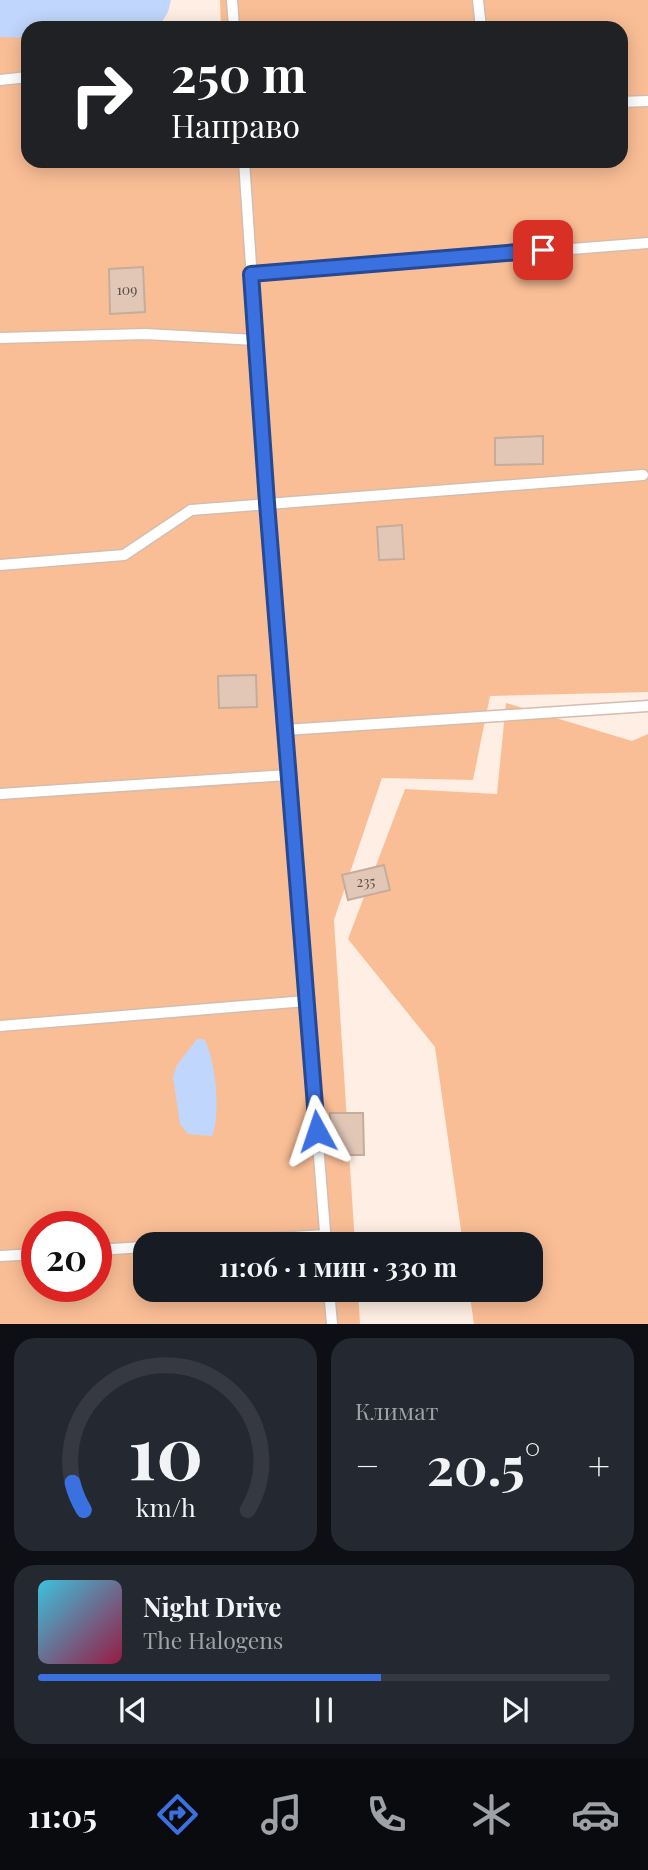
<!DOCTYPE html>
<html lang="ru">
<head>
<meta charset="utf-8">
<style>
	body { margin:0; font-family:"Playfair Display",serif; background:#242831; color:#f1f3f6; height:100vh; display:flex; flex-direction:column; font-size:26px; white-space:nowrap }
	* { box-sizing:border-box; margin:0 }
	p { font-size:23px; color:#9ea1a6 }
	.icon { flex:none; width:38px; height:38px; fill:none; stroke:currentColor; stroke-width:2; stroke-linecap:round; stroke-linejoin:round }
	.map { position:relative; height:1324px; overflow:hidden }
	.panel { display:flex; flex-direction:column; gap:14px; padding:14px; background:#0d0f14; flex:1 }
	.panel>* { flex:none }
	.hud { position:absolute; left:21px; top:21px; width:607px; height:147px; border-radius:21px; box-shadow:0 4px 18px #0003; background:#202124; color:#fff; overflow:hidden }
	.speed { position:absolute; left:21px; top:1211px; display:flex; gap:14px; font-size:35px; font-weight:700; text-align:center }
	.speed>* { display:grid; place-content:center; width:91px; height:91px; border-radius:50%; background:#171b24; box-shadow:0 4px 18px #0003; line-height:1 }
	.speed .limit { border:10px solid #d22; background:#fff; color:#111 }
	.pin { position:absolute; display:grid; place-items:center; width:60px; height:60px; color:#fff; margin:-30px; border-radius:14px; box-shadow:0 4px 10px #0006 }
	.me { position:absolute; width:77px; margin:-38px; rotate:355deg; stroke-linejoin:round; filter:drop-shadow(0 0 5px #0008) }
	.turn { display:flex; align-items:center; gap:24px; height:147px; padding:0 35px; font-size:32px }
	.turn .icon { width:91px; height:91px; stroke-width:2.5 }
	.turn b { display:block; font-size:49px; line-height:60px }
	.big { font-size:52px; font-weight:700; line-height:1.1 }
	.panel .tile { flex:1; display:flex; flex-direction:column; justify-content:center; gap:10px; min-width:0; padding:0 24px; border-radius:21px; background:#242831 }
	.panel .dial { align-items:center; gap:0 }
	.dial svg { height:182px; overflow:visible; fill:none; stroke:#363941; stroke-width:7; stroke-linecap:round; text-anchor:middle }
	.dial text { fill:#f1f3f6; stroke:none }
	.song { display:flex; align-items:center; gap:21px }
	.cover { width:84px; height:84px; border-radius:10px; background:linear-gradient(135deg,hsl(190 70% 55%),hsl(340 70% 35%)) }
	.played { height:7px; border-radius:4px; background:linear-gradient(90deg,#3a70e0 60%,#363941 60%) }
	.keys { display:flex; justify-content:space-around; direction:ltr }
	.heat { display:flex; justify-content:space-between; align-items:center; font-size:38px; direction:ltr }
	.panel .tiles { flex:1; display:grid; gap:14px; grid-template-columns:1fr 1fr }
	.tile:last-child { grid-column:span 2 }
	.trip { position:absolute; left:133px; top:1232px; width:410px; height:70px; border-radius:21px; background:#171b24; box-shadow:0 4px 18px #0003; font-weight:700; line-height:70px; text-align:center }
	.tab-bar { display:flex; height:112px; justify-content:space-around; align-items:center; background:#090b0e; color:#9ea1a6 }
	.tab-bar .icon { width:49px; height:49px }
	.tab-bar .on { color:#3a70e0 }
	.tab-bar b { font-size:32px; color:#f1f3f6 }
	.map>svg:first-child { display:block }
</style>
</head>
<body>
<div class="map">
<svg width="648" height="1324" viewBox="0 0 648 1324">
	<rect width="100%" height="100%" fill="#feeee3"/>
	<!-- green -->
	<path fill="#fabe96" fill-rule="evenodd" d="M220 0H648V692L490 696 473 780 382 778 334 920 355 1244H145V1290H358L360 1324H0V21L28 28V161H621V28H221ZM37 1227H96V1286H37Z
		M506 703 632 741 648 734V1324H474L469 1290H530V1244H463L435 1047 348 939 405 789 497 794Z"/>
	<!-- water -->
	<path fill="#c1d6fc" d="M0 0H171L168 12 158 28H28V38L0 37Z
		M197 1039H204C216 1059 221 1115 212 1136L188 1134 180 1124 173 1077 177 1065Z"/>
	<!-- building -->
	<path fill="#e2c7b7" stroke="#c5ac9b" stroke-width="2" d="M143 267 145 312 110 314 109 269Z
		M543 436V464L495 465V438Z
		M402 525 404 559 379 560 377 527Z
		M256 675 257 707 219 708 218 676Z
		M384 865 390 890 348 900 342 875Z
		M330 1113H363L364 1155H331Z"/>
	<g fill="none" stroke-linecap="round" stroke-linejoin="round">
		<defs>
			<path id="service" d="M232 0 234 28
				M478 0 481 28
				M0 80 28 77
				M621 102 648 101
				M244 161 267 503 326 1244
				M251 274 648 243
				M0 338 145 334 256 340
				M0 565 124 555 191 510 643 475
				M285 730 648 706
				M0 794 288 775
				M0 1026 306 1001
				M185 1244 325 1235
				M96 1250 145 1247
				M0 1256 37 1254
				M329 1290 332 1324"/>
		</defs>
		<!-- service casing -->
		<use href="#service" stroke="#d6bcac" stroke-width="13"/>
		<!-- service -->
		<use href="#service" stroke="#fff" stroke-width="10"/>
	</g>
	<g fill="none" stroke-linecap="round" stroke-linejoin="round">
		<defs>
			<path id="route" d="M317 1131 267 503 251 274 543 250"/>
		</defs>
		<!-- route casing -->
		<use href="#route" stroke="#264992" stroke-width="18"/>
		<!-- route -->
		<use href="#route" stroke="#3a70e0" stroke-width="12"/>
	</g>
	<g text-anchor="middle" stroke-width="5" stroke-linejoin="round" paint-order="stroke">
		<!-- number labels -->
		<g font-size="14" fill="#5c4e45">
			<text x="127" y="295">109</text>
			<text x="366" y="887">235</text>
		</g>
	</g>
</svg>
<div class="speed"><div class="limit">20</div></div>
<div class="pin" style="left:543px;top:250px;background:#d93025"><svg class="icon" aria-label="arrive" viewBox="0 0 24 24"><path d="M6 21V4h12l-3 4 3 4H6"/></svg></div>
<svg class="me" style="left:317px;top:1131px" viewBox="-20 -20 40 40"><path d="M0-17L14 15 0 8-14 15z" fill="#3a70e0" stroke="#fff" stroke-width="4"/></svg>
<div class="trip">11:06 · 1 мин · 330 m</div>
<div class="hud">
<div class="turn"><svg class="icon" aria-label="right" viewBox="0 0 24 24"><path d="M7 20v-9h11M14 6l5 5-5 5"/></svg><div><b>250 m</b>Направо</div></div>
</div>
</div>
<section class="panel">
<div class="tiles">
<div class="tile dial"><svg viewBox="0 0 100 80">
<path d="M14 69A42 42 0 1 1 86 69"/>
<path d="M14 69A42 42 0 0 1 9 57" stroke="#3a70e0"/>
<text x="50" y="56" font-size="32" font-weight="700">10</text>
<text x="50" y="72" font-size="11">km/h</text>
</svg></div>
<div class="tile"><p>Климат</p>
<div class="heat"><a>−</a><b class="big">20.5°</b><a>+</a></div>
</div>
<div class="tile">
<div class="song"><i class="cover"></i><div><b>Night Drive</b><p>The Halogens</p></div></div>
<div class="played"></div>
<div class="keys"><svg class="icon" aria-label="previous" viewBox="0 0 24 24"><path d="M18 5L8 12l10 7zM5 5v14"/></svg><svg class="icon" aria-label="pause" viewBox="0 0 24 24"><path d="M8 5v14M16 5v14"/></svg><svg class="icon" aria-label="next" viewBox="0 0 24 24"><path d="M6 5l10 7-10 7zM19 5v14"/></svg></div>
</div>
</div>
</section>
<nav class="tab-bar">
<b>11:05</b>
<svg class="icon on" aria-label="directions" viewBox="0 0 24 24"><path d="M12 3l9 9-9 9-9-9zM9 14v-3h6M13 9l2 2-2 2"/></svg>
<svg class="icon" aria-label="music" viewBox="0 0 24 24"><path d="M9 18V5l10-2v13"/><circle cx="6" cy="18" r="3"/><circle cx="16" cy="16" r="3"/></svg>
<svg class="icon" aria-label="phone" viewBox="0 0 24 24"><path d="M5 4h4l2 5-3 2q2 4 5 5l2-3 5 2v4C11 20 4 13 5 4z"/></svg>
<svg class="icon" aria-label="climate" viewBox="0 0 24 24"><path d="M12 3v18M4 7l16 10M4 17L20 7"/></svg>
<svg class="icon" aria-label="car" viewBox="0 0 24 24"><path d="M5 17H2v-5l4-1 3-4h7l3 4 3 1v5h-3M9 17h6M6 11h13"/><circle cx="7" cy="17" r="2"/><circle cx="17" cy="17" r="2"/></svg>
</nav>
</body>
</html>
